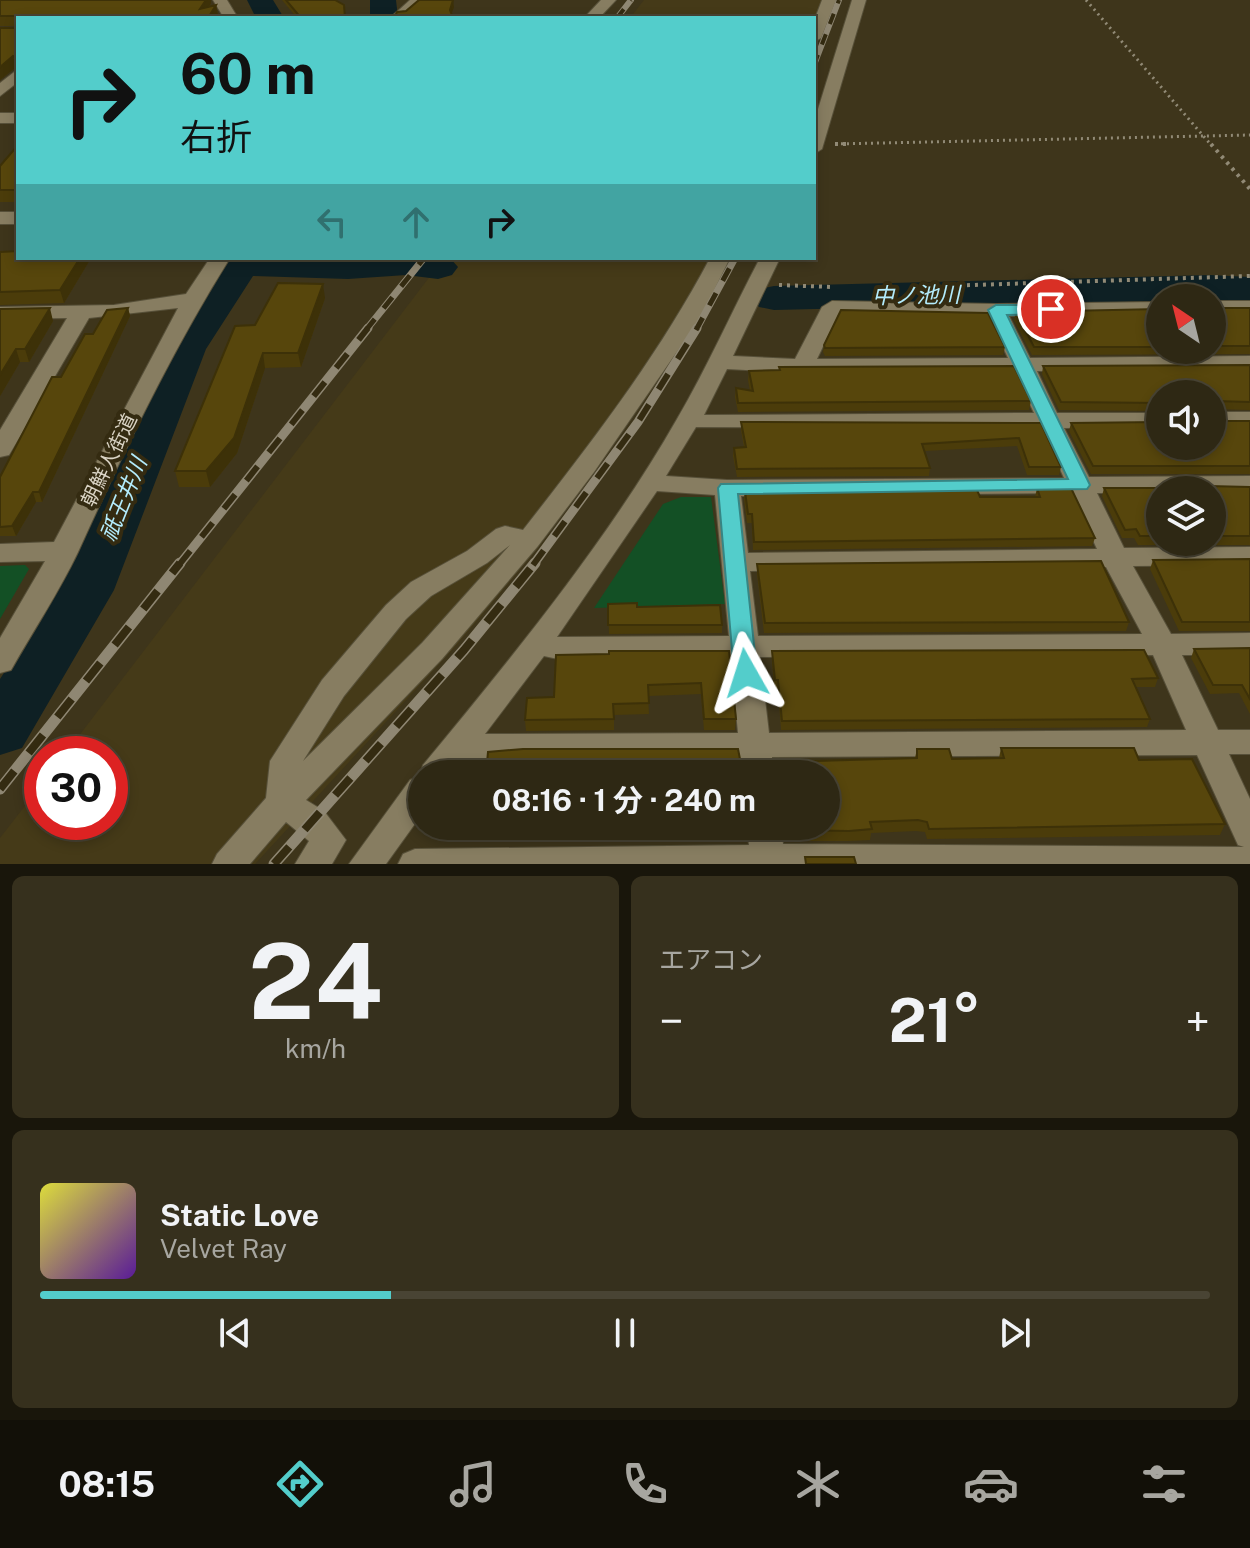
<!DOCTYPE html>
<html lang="ja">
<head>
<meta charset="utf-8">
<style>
	body { margin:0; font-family:"Public Sans","Noto Sans JP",sans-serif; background:#36301d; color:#f1f3f6; height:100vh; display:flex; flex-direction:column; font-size:30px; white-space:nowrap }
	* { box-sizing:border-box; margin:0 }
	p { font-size:26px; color:#a7a6a0 }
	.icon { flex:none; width:44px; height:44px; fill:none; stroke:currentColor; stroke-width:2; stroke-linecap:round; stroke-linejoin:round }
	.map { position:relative; height:864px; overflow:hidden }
	.details { display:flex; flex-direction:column; gap:12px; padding:12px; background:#19160b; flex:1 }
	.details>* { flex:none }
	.top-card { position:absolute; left:16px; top:16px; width:800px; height:244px; border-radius:0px; box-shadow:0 4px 12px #0003,0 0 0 2px #494434; background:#53cdcb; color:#111; overflow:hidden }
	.needle { width:52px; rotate:325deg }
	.fabs { position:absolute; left:1146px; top:284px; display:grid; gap:16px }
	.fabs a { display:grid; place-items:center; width:80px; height:80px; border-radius:50%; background:#2e2814; box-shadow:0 4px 12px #0003,0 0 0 2px #494434; font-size:40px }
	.speed { position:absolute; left:24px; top:736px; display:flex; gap:16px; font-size:40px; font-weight:700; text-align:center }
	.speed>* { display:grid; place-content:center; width:104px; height:104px; border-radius:50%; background:#2e2814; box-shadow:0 4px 12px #0003,0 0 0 2px #494434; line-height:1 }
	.speed .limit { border:12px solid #d22; background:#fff; color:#111 }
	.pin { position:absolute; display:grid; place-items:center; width:68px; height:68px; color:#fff; margin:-34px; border:4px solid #fff; border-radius:50%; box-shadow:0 2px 8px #0007 }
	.me { position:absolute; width:88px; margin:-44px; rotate:354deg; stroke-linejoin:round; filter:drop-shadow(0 0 6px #0008) }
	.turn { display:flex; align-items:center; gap:28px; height:168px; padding:0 32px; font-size:36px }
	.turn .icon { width:104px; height:104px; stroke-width:2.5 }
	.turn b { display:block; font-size:56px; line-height:68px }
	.lanes { display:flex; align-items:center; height:76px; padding:0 32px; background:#0003; justify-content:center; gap:40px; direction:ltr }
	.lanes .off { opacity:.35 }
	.big { font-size:60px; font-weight:700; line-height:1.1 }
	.details .tile { flex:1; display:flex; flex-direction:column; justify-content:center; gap:12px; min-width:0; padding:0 28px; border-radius:12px; background:#36301d }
	.details .dial { align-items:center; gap:0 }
	.dial b { font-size:104px; line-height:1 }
	.song { display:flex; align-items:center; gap:24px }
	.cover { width:96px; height:96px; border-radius:12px; background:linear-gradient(135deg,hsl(60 70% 55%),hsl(270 70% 35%)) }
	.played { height:8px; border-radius:4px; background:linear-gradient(90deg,#53cdcb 30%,#494434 30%) }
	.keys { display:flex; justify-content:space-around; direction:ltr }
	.heat { display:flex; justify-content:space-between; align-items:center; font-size:44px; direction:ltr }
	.details .tiles { flex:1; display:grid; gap:12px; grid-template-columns:1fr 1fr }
	.tile:last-child { grid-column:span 2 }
	.trip { position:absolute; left:408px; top:760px; width:432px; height:80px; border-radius:40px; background:#2e2814; box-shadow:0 4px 12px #0003,0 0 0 2px #494434; font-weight:700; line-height:80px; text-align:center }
	.tabs { display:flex; height:128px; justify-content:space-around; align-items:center; background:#121008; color:#a7a6a0 }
	.tabs .icon { width:56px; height:56px }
	.tabs .current { color:#53cdcb }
	.tabs b { font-size:36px; color:#f1f3f6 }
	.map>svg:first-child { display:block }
</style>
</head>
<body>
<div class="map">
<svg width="1250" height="864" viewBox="0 0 1250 864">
	<rect width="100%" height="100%" fill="#3e351b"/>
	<!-- built -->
	<path fill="#453a18" d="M644 0H835L814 51V18H630Z
		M444 258H728L652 390 538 548 455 647 255 864H0V838L42 784V822H110V754H65Z"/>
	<!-- green -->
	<path fill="#135025" d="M681 497H711L725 604 594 608 663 504Z
		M25 565 29 569 0 619V566Z"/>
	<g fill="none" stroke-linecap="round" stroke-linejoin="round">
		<!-- river -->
		<path fill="#0e2024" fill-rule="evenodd" d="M247 0H273L284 18H256Z
			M370 0H396L398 18H370Z
			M224 258H450L458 267 452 275 438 279 406 275 348 279 253 276 206 349 114 590 22 748 0 755V679L59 588 162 349Z
			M1210 275 1250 277V301L1160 298V301L774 310 759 307 753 298 759 289 774 286Z"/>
		<defs>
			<path id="minor" d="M213 0H227L238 18H224Z
				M410 0H425L405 18H390Z
				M601 0H616L599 18H584Z
				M822 0H836L821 38 814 42V21Z
				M852 0H866L822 149 814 154V122Z
				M18 69V82L0 96V83Z
				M0 113H18V123H0Z
				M0 212H18V224H0Z
				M210 258H230C171 352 123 453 78 552 59 592 33 631 11 670L0 673V638L45 561 0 562V544L54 542 178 308 89 318 12 450 9 455 0 457V430L67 318 0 319V307L114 305 186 294Z
				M710 258H730L700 318 594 472 538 546 442 659 306 800 324 811 346 840 332 864H295L309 841 286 822 250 864H212L217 854 266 798 270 761 322 680 386 605 411 582 467 551 496 529 505 526 523 530C591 443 659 355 710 258ZM510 545 422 643 303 761 344 696 406 619 431 596 487 563Z
				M760 258H780L733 356 795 359 822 307 832 301 996 304 1160 302V314L1009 316 1030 358 1250 356V370L1037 371 1057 413H1160V427L1064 428 1089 477 1250 476V492L1160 490V493H1097L1124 548 1250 547V565L1133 566 1171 634 1250 633V655H1182L1218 730H1250V754H1229L1250 799V864H398L403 854 415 849 749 845 747 826H781L783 844 1244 847 1238 845 1197 755 772 757 774 774H742L740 758 465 759 454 774H422V814L386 864H349L410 780 420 776 423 765C513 656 608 540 677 419 707 368 732 311 760 258ZM839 313 988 316 1008 358 817 359ZM727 369 802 373 1014 371 1034 413 704 415ZM696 427 1041 428 1064 478 727 480 666 476ZM657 491 715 495 729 636 557 637ZM1071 493 1097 549 748 553 741 496ZM1106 567 1142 634 758 636 750 571ZM1153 655 1186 730 769 733 760 657ZM544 656 558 659 731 658 738 733 485 734Z
				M1212 301H1250V313H1212Z
				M1212 412H1250V426H1212Z"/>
		</defs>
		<!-- minor casing -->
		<use href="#minor" stroke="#575039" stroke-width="2"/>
		<!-- path-far1 -->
		<path stroke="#918a76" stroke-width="3" stroke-dasharray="2 4" stroke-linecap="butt" d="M1086 0 1212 146
			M835 144 1250 135"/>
		<!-- path -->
		<path stroke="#918a76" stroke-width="4" stroke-dasharray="3 5" stroke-linecap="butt" d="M835 144H848
			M1211 144 1250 189
			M779 285 833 287
			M911 287 1250 276"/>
		<!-- minor -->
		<use href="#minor" fill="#877d61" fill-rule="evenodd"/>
		<defs>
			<path id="rail-far3" d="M617 18 631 0
				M814 65 839 0"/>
			<path id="rail-far2" d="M366 330 424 258
				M696 330 735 258"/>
			<path id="rail-far1" d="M179 565 368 328
				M533 565 638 422 697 328"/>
			<path id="rail" d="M0 789 180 563
				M274 864 464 650 535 563"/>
		</defs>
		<!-- rail-far3 casing -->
		<use href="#rail-far3" stroke="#8f8773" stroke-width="6"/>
		<!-- rail-far2 casing -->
		<use href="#rail-far2" stroke="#8f8773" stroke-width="7"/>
		<!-- rail-far1 casing -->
		<use href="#rail-far1" stroke="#8f8773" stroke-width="9"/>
		<!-- rail casing -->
		<use href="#rail" stroke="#8f8773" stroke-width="11"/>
		<!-- rail-far3 -->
		<use href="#rail-far3" stroke="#342b11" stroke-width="4" stroke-dasharray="11" stroke-linecap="butt"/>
		<!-- rail-far2 -->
		<use href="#rail-far2" stroke="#342b11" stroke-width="5" stroke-dasharray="14" stroke-linecap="butt"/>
		<!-- rail-far1 -->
		<use href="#rail-far1" stroke="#342b11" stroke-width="6" stroke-dasharray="18" stroke-linecap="butt"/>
		<!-- rail -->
		<use href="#rail" stroke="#342b11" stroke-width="8" stroke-dasharray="23" stroke-linecap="butt"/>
	</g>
	<!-- wall -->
	<path fill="#4b3c0a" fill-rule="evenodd" d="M0 0 211 3 209 7 216 5 218 15 18 68 16 67 0 80 17 28V26H0Z
		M282 0H335L345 18H297Z
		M18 145V202H0V166Z
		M0 252 91 258 64 303 0 305Z
		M325 298 301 367 265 368 237 453 210 487H179L175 471 255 325Z
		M128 308 130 316 42 502H36L16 536H0V477L61 377 93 334Z
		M1212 308H1250V354L1032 355 1014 320 1016 312 1160 309V350H1212Z
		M0 309 53 321 29 362H20L0 396Z
		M824 345 1005 347 1003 355 825 356 823 352Z
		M1250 365V410L1212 409 1160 394V411L1059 410 1042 374 1043 366Z
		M779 367 1031 401 1029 410 738 412 735 397 736 388 750 391 748 380 749 371 779 370Z
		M1250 421V474H1091L1069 431 1071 423Z
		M741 422 1041 423 1061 467 1059 475H1027L1017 446 925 451 930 468 929 476 737 477 733 456 734 448 744 447 741 430Z
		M1250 487V545H1138L1134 538H1122L1102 496 1104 488ZM1160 490H1212V542H1160Z
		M1037 488 1095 538 1092 546 753 550 752 523H747L744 499 745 491 1035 497Z
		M1250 559V631H1179L1150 569 1153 560Z
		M757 564 1129 622 1126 631 764 633 757 574Z
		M608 604 637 607 722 625V633L609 634Z
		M1250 648V714L1239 693 1210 694 1191 658 1194 649Z
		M729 651 736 719 735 730H704L701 694 648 696 649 714 614 715V730L526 731 525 720 554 697Z
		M772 651 1158 678 1155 687H1136L1150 719 1147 727 781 730 778 689H774L772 660Z
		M1001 748 1139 760 1225 824 1220 835 927 839 925 832 916 831 871 833 870 840 848 841H788L786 826H826V774H781V762L915 758 917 749 952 759 999 758Z
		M466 826H739V836L607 838V833L468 835Z"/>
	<!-- shaded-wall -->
	<path fill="#3d3108" d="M206 0H211V3L202 18 200 9Z
		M453 0 454 7 450 18V10Z
		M216 5 218 15 216 18H208Z
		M13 56 16 67 0 80V67Z
		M80 258H91L64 303 60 290Z
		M323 284 325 298 301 367 298 353Z
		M50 308 53 321 29 362 25 349Z
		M128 308 130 316 42 502 39 492Z
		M16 349 20 362 0 396V375Z
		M263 353 265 368 237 453 210 487 206 471Z
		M33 492 36 502 16 536 12 526Z"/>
	<!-- building -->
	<path fill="#57460c" stroke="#3d3108" stroke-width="2" d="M0 0H206L200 9 216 5 208 18H18V59L13 56 0 67V28H17L18 16H0Z
		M286 0H335L344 5 345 18H301Z
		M419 0H453L450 10 453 18H394L397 12 406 11Z
		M18 145V190H0V166Z
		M18 251V258H80L60 290 0 292V252Z
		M278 283 323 284 298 353H263L234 438 206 471H175L235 326 255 325Z
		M50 308 25 349H16L0 375V309Z
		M128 308 39 492H33L12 526 0 527V477L52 377H61L85 334H93L107 310Z
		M1212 308H1250V346H1212Z
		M1160 309V347H1034L1016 312Z
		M841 310 988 313 1005 347 825 348 824 345Z
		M1250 365V402L1215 401 1212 404V394H1160V403L1061 402 1043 366Z
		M1014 366 1031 401 738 403 736 388 753 391 749 371 780 370 779 367Z
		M1212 418 1215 421H1250V466H1093L1071 423 1160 422V446H1212Z
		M741 422 1041 423 1061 467H1029L1019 438 922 444 930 468 737 469 734 448 746 447Z
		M1166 485 1250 487V536H1212V490H1160V536H1140L1136 529 1125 530 1104 488H1163Z
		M1037 488H1071L1095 538 754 542 752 514H748L745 491 938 489 977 490 980 497H1040Z
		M1250 559V622H1182L1153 560Z
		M1101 561 1129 622 765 623 757 564Z
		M637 603V607L720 605 722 625H608V604Z
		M1250 648V699L1242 685H1213L1194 649Z
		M1141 650H1144L1158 678 1132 679 1150 719 782 721 778 680H775L772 651Z
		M609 651H729L736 719H704L701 683 648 685 649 703 613 704 614 719 525 720 527 698 554 697 556 655 609 654Z
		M1001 748H1134L1139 760 1192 759 1225 824 929 829 927 822 918 820 870 822 872 829 849 831 789 830V826H826V774H783L781 762 917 758V749H949L952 759 1004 758Z
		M523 749H738L743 774H486L488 752Z
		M805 857H854L856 864H806Z"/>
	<!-- route -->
	<path fill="#53cdcb" stroke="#368584" stroke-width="2" d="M996 305H1051L1059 309 1051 314 1007 315 1090 485 1087 489 738 494 757 673 754 679 746 681 738 679 734 673 718 488 721 484 1068 479 988 310Z"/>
	<g text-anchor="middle" stroke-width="8" stroke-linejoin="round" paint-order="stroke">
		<!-- street labels -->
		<g font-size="20" fill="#d9d3c4" stroke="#342b11">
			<text transform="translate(109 460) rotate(-64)" y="7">朝鮮人街道</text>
		</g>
		<!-- water labels -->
		<g font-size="22" font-style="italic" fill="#b3ecfd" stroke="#342b11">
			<text transform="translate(916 295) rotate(-1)" y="8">中ノ池川</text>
			<text transform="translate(123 499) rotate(-68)" y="8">祇王井川</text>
		</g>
	</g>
</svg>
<div class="fabs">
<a><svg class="needle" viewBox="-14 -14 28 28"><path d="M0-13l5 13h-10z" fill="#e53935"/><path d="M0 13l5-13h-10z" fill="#a7a6a0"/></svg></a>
<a><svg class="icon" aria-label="sound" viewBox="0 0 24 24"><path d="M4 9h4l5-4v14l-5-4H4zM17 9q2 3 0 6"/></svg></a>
<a><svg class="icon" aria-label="layers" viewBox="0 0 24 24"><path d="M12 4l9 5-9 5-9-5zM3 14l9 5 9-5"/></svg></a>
</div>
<div class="speed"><div class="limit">30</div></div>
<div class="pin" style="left:1051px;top:309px;background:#d93025"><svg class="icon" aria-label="arrive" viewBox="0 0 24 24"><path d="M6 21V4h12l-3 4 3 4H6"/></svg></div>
<svg class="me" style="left:746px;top:673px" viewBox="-20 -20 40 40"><path d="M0-17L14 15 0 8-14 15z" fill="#53cdcb" stroke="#fff" stroke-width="4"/></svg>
<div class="trip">08:16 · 1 分 · 240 m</div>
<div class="top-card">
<div class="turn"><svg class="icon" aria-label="right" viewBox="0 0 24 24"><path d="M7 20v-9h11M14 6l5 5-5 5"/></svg><div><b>60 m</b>右折</div></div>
<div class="lanes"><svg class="icon off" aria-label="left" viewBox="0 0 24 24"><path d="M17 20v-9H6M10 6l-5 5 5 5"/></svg><svg class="icon off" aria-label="ahead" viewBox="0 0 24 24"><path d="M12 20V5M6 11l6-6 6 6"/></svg><svg class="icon" aria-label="right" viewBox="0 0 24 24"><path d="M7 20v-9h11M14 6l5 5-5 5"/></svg></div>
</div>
</div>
<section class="details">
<div class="tiles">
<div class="tile dial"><b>24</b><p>km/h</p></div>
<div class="tile"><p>エアコン</p>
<div class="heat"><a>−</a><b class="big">21°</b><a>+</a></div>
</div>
<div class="tile">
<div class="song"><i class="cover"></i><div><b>Static Love</b><p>Velvet Ray</p></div></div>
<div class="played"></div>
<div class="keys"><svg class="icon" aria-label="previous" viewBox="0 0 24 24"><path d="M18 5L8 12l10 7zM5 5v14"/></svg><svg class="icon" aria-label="pause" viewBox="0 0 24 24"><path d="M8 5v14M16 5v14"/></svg><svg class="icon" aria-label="next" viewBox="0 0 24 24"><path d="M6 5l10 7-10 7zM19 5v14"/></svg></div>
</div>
</div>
</section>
<nav class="tabs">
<b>08:15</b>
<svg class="icon current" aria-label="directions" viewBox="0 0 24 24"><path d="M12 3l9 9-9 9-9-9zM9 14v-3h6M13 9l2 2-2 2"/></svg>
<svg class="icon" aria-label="music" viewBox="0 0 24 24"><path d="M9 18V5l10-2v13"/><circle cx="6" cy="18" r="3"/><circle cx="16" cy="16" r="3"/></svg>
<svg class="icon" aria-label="phone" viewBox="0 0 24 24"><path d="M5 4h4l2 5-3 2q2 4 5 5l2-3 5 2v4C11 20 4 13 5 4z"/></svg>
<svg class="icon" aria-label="climate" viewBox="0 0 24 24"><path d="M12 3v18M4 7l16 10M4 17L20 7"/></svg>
<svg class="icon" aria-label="car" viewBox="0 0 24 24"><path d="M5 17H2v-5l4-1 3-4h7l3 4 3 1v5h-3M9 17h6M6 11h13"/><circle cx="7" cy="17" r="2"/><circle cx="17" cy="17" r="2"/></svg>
<svg class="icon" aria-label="filters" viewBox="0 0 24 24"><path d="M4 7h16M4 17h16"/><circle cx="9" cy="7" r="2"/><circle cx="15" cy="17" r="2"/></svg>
</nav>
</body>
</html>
